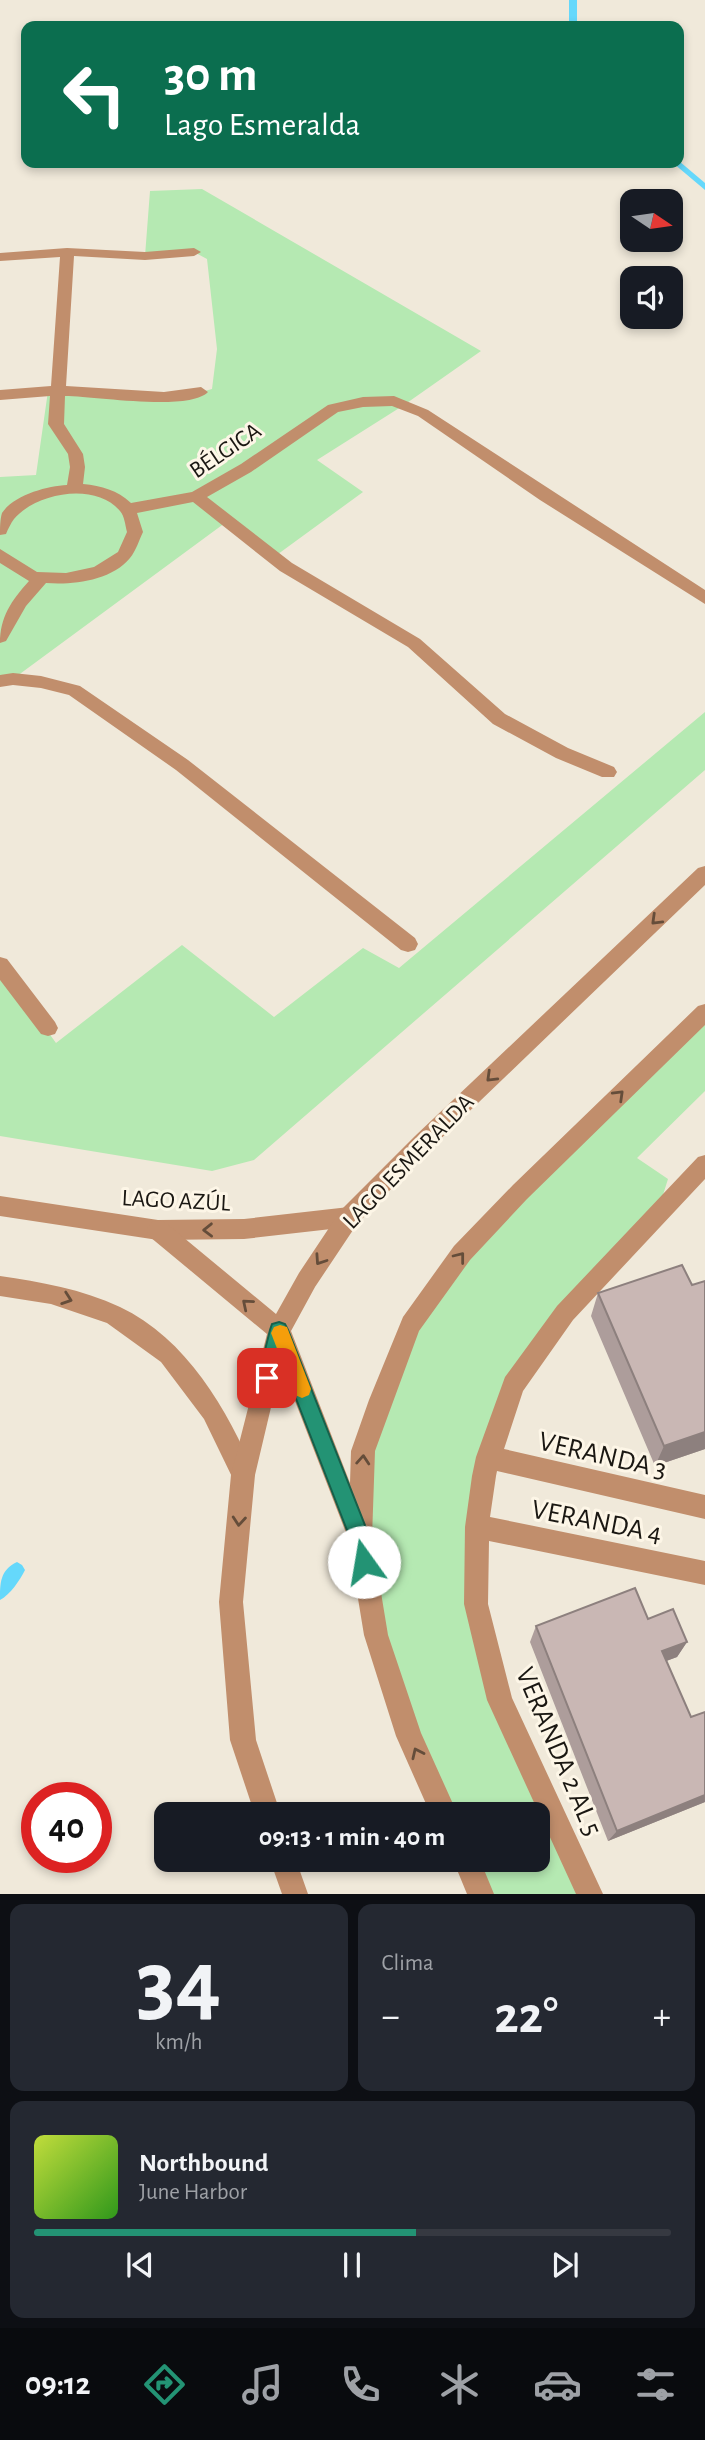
<!DOCTYPE html>
<html lang="es">
<head>
<meta charset="utf-8">
<style>
	body { margin:0; font-family:"Alegreya Sans",sans-serif; background:#242831; color:#f1f3f6; height:100vh; display:flex; flex-direction:column; font-size:26px; white-space:nowrap }
	* { box-sizing:border-box; margin:0 }
	p { font-size:23px; color:#9ea1a6 }
	.icon { flex:none; width:38px; height:38px; fill:none; stroke:currentColor; stroke-width:2; stroke-linecap:round; stroke-linejoin:round }
	.map { position:relative; height:1894px; overflow:hidden }
	.drawer { display:flex; flex-direction:column; gap:10px; padding:10px; background:#0d0f14; flex:1 }
	.drawer>* { flex:none }
	.hud { position:absolute; left:21px; top:21px; width:663px; height:147px; border-radius:14px; box-shadow:0 4px 10px #0003; background:#0b6e4f; color:#fff; overflow:hidden }
	.needle { width:46px; rotate:103deg }
	.tools { position:absolute; left:620px; top:189px; display:grid; gap:14px }
	.tools a { display:grid; place-items:center; width:63px; height:63px; border-radius:14px; background:#171b24; box-shadow:0 4px 10px #0003; font-size:35px }
	.speed { position:absolute; left:21px; top:1782px; display:flex; gap:14px; font-size:35px; font-weight:700; text-align:center }
	.speed>* { display:grid; place-content:center; width:91px; height:91px; border-radius:50%; background:#171b24; box-shadow:0 4px 10px #0003; line-height:1 }
	.speed .limit { border:10px solid #d22; background:#fff; color:#111 }
	.pin { position:absolute; display:grid; place-items:center; width:60px; height:60px; color:#fff; margin:-30px; border-radius:14px; box-shadow:0 4px 10px #0006 }
	.me { position:absolute; width:77px; margin:-38px; rotate:347deg; stroke-linejoin:round; filter:drop-shadow(0 0 5px #0008) }
	.turn { display:flex; align-items:center; gap:24px; height:147px; padding:0 28px; font-size:32px }
	.turn .icon { width:91px; height:91px; stroke-width:2.5 }
	.turn b { display:block; font-size:49px; line-height:60px }
	.big { font-size:52px; font-weight:600; line-height:1.1 }
	.drawer .widget { flex:1; display:flex; flex-direction:column; justify-content:center; gap:10px; min-width:0; padding:0 24px; border-radius:14px; background:#242831 }
	.drawer .dial { align-items:center; gap:0 }
	.dial b { font-size:91px; line-height:1 }
	.song { display:flex; align-items:center; gap:21px }
	.cover { width:84px; height:84px; border-radius:10px; background:linear-gradient(135deg,hsl(70 70% 55%),hsl(110 70% 35%)) }
	.played { height:7px; border-radius:4px; background:linear-gradient(90deg,#239374 60%,#363941 60%) }
	.keys { display:flex; justify-content:space-around; direction:ltr }
	.heat { display:flex; justify-content:space-between; align-items:center; font-size:38px; direction:ltr }
	.drawer .tiles { flex:1; display:grid; gap:10px; grid-template-columns:1fr 1fr }
	.widget:last-child { grid-column:span 2 }
	.trip { position:absolute; left:154px; top:1802px; width:396px; height:70px; border-radius:14px; background:#171b24; box-shadow:0 4px 10px #0003; font-weight:600; line-height:70px; text-align:center }
	.dock { display:flex; height:112px; justify-content:space-around; align-items:center; background:#090b0e; color:#9ea1a6 }
	.dock .icon { width:49px; height:49px }
	.dock .current { color:#239374 }
	.dock b { font-size:32px; color:#f1f3f6 }
	.map>svg:first-child { display:block }
</style>
</head>
<body>
<div class="map">
<svg width="705" height="1894" viewBox="0 0 705 1894">
	<rect width="100%" height="100%" fill="#f0e9da"/>
	<!-- green -->
	<path fill="#b5e9b2" d="M202 189 481 351 404 405 317 460 363 492 274 557 229 520 13 679 0 681V477L36 475 48 391 119 396 201 392 212 389 217 349 207 259 194 252 145 256 150 191Z
		M705 712V770L254 1160 212 1171 0 1136V965L56 1043 182 945 274 1017 363 948 399 968Z
		M705 1012V1091L637 1158 668 1179 657 1214 513 1385 477 1527 500 1700 590 1894H481L466 1860H537V1815H445L409 1736 360 1538 380 1400 462 1253Z"/>
	<g fill="none" stroke-linecap="round" stroke-linejoin="round">
		<!-- stream -->
		<path fill="#65d8fb" fill-rule="evenodd" d="M569 0H577V26H569Z
			M679 161 705 183V190L673 163H679Z
			M17 1562 22 1565 25 1570C20 1580 10 1595 0 1600 0 1583 0 1570 17 1562Z"/>
		<!-- minor -->
		<path fill="#c18e6c" fill-rule="evenodd" d="M67 248 145 252 194 248 201 252 194 256 145 260 74 256 66 386 164 392 201 387 208 392C188 412 95 396 65 396L64 424 83 454 85 467 83 484C102 486 117 490 131 503L192 492 241 464 328 405 363 397 394 396 428 410 705 590V604L540 500 418 416 392 406 363 407 338 412 251 472 207 497 292 563 420 639 505 714 568 748 614 767 617 772 614 777H602L556 758 493 724 408 647 280 571 193 502 137 513 143 532C139 540 136 551 130 558 111 581 73 585 46 583L26 606 6 641 0 643C0 617 11 601 29 581L0 563V549L37 572 66 573 94 567 118 552 127 532C125 525 125 517 120 511 96 482 37 492 14 519 11 523 8 529 6 534L0 535C0 529 0 519 2 513 14 495 47 486 67 485L70 467 68 454 48 424 50 396 0 400V390L51 386 60 257 0 261V253Z
			M13 673 41 676 80 686 188 760 415 938 418 944 415 950 408 952 401 950 176 770 69 695 41 688 13 685 0 687V675Z
			M0 957 7 959 55 1022 58 1028 55 1034 48 1036 41 1034 0 980Z
			M705 1155V1179L573 1320 523 1391 504 1449 705 1495V1519L497 1471 496 1476 490 1517 705 1561V1585L489 1541 488 1604 512 1698 603 1894H576L487 1700 464 1604 465 1527 472 1476 476 1457 505 1377 557 1306 698 1157Z
			M0 1196 158 1220 244 1219 349 1207 357 1210 360 1217 357 1224 349 1227 244 1239 158 1240 0 1216Z
			M0 1276C40 1282 82 1289 120 1307 186 1338 228 1410 255 1475L251 1483 243 1487 235 1483 204 1419 161 1362 107 1323 51 1304 0 1296Z"/>
		<!-- tertiary -->
		<path fill="#c18e6c" fill-rule="evenodd" d="M705 866V885L429 1150 357 1224 315 1287 291 1331 350 1483 351 1451 369 1400 403 1317 454 1246 513 1185 698 1006 705 1004V1025L527 1199 470 1260 419 1331 375 1451 372 1538 388 1635 421 1733 458 1815H431L396 1736 364 1635 348 1538 281 1365 255 1475 243 1602 256 1740 281 1815H255L230 1740 219 1602 231 1475 267 1334 150 1237 147 1230 150 1223 158 1220 166 1223 276 1314 299 1273 341 1210 415 1136 698 868Z
			M270 1860H296L308 1894H282Z
			M453 1860H480L494 1894H467Z"/>
	</g>
	<!-- wall -->
	<path fill="#ad9d9b" d="M705 1281V1449L655 1466 591 1316 598 1293 692 1285Z
		M648 1619 687 1642 677 1657 666 1661 691 1717 705 1712V1802L608 1841 530 1642 536 1626Z"/>
	<!-- shaded-wall -->
	<path fill="#8d807e" d="M705 1432V1449L655 1466 664 1446Z
		M687 1642 677 1657 653 1666 662 1651Z
		M705 1795V1802L608 1841 617 1831Z"/>
	<!-- building -->
	<path fill="#c9b7b4" stroke="#8d807e" stroke-width="2" d="M682 1265 692 1285 705 1281V1432L664 1446 598 1293Z
		M635 1588 648 1619 673 1609 687 1642 662 1651 691 1717 705 1712V1795L617 1831 536 1626Z"/>
	<!-- one-way arrows -->
	<defs><path id="oneway-chevron" d="M-2-3.5L2.5 0L-2 3.5" fill="none" stroke-width="1.6" stroke-linecap="round" stroke-linejoin="round" transform="scale(1.75)"/></defs>
	<g stroke="#654d3a">
		<use href="#oneway-chevron" transform="translate(656 920) rotate(136)"/>
		<use href="#oneway-chevron" transform="translate(491 1077) rotate(136)"/>
		<use href="#oneway-chevron" transform="translate(619 1095) rotate(-44)"/>
		<use href="#oneway-chevron" transform="translate(208 1230) rotate(179)"/>
		<use href="#oneway-chevron" transform="translate(460 1257) rotate(-52)"/>
		<use href="#oneway-chevron" transform="translate(320 1260) rotate(124)"/>
		<use href="#oneway-chevron" transform="translate(67 1299) rotate(19)"/>
		<use href="#oneway-chevron" transform="translate(247 1304) rotate(-140)"/>
		<use href="#oneway-chevron" transform="translate(363 1460) rotate(-86)"/>
		<use href="#oneway-chevron" transform="translate(239 1521) rotate(95)"/>
		<use href="#oneway-chevron" transform="translate(417 1753) rotate(-115)"/>
	</g>
	<!-- route -->
	<path fill="#239374" stroke="#17604b" stroke-width="2" d="M279 1322 285 1324 288 1330 370 1538 374 1562 371 1569 364 1572 357 1569 350 1538 281 1360 274 1385 267 1388 260 1385 258 1378 270 1330 272 1324Z"/>
	<!-- slow -->
	<path fill="#f59e0b" d="M280 1325 287 1327 311 1389 309 1395 302 1398 295 1395 271 1333 274 1327Z"/>
	<g text-anchor="middle" stroke-width="6" stroke-linejoin="round" paint-order="stroke">
		<!-- street labels -->
		<g font-size="24" fill="#1a1712" stroke="#fdf6e7">
			<text transform="translate(225 450) rotate(-34)" y="8">BÉLGICA</text>
			<text transform="translate(408 1161) rotate(-46)" y="8">LAGO ESMERALDA</text>
			<text transform="translate(176 1200) rotate(3)" y="8">LAGO AZÚL</text>
		</g>
		<!-- near-street labels -->
		<g font-size="28" fill="#1a1712" stroke="#fdf6e7">
			<text transform="translate(603 1454) rotate(13)" y="10">VERANDA 3</text>
			<text transform="translate(597 1520) rotate(11)" y="10">VERANDA 4</text>
			<text transform="translate(560 1751) rotate(67)" y="10">VERANDA 2 AL 5</text>
		</g>
	</g>
</svg>
<div class="tools">
<a><svg class="needle" viewBox="-14 -14 28 28"><path d="M0-13l5 13h-10z" fill="#e53935"/><path d="M0 13l5-13h-10z" fill="#9ea1a6"/></svg></a>
<a><svg class="icon" aria-label="sound" viewBox="0 0 24 24"><path d="M4 9h4l5-4v14l-5-4H4zM17 9q2 3 0 6"/></svg></a>
</div>
<div class="speed"><div class="limit">40</div></div>
<div class="pin" style="left:267px;top:1378px;background:#d93025"><svg class="icon" aria-label="arrive" viewBox="0 0 24 24"><path d="M6 21V4h12l-3 4 3 4H6"/></svg></div>
<svg class="me" style="left:364px;top:1562px" viewBox="-20 -20 40 40"><circle r="19" fill="#fff"/><path d="M0-13L10 11 0 6-10 11z" fill="#239374"/></svg>
<div class="trip">09:13 · 1 min · 40 m</div>
<div class="hud">
<div class="turn"><svg class="icon" aria-label="left" viewBox="0 0 24 24"><path d="M17 20v-9H6M10 6l-5 5 5 5"/></svg><div><b>30 m</b>Lago Esmeralda</div></div>
</div>
</div>
<section class="drawer">
<div class="tiles">
<div class="widget dial"><b>34</b><p>km/h</p></div>
<div class="widget"><p>Clima</p>
<div class="heat"><a>−</a><b class="big">22°</b><a>+</a></div>
</div>
<div class="widget">
<div class="song"><i class="cover"></i><div><b>Northbound</b><p>June Harbor</p></div></div>
<div class="played"></div>
<div class="keys"><svg class="icon" aria-label="previous" viewBox="0 0 24 24"><path d="M18 5L8 12l10 7zM5 5v14"/></svg><svg class="icon" aria-label="pause" viewBox="0 0 24 24"><path d="M8 5v14M16 5v14"/></svg><svg class="icon" aria-label="next" viewBox="0 0 24 24"><path d="M6 5l10 7-10 7zM19 5v14"/></svg></div>
</div>
</div>
</section>
<nav class="dock">
<b>09:12</b>
<svg class="icon current" aria-label="directions" viewBox="0 0 24 24"><path d="M12 3l9 9-9 9-9-9zM9 14v-3h6M13 9l2 2-2 2"/></svg>
<svg class="icon" aria-label="music" viewBox="0 0 24 24"><path d="M9 18V5l10-2v13"/><circle cx="6" cy="18" r="3"/><circle cx="16" cy="16" r="3"/></svg>
<svg class="icon" aria-label="phone" viewBox="0 0 24 24"><path d="M5 4h4l2 5-3 2q2 4 5 5l2-3 5 2v4C11 20 4 13 5 4z"/></svg>
<svg class="icon" aria-label="climate" viewBox="0 0 24 24"><path d="M12 3v18M4 7l16 10M4 17L20 7"/></svg>
<svg class="icon" aria-label="car" viewBox="0 0 24 24"><path d="M5 17H2v-5l4-1 3-4h7l3 4 3 1v5h-3M9 17h6M6 11h13"/><circle cx="7" cy="17" r="2"/><circle cx="17" cy="17" r="2"/></svg>
<svg class="icon" aria-label="filters" viewBox="0 0 24 24"><path d="M4 7h16M4 17h16"/><circle cx="9" cy="7" r="2"/><circle cx="15" cy="17" r="2"/></svg>
</nav>
</body>
</html>
